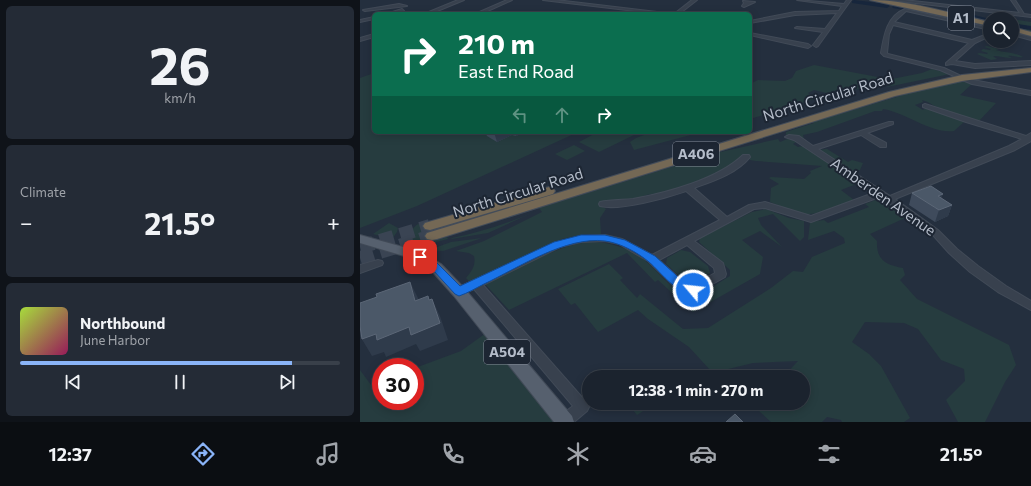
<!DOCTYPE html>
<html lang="en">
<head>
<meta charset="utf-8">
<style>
	body { margin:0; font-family:Commissioner,sans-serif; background:#242b36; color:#f1f3f6; height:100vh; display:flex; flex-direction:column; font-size:15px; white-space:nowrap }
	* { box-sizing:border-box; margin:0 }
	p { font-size:13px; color:#a0a4aa }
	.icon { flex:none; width:22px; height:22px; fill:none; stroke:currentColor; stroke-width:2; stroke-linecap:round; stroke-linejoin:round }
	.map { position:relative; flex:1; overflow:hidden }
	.side { display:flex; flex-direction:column; gap:6px; padding:6px; background:#0f1319; width:360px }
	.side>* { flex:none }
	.guide { position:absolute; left:12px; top:12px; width:380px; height:122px; border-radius:6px; box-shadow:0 2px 10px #0003,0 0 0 1px #39404a; background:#0b6e4f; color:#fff; overflow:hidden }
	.fabs { position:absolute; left:623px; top:12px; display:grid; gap:8px }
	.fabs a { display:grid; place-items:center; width:36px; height:36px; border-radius:50%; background:#1b232e; box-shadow:0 2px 10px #0003,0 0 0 1px #39404a; font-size:20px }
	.speed { position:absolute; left:12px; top:358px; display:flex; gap:8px; font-size:20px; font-weight:700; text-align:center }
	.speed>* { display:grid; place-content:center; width:52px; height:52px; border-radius:50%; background:#1b232e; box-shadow:0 2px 10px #0003,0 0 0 1px #39404a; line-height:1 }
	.speed .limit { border:6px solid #d22; background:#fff; color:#111 }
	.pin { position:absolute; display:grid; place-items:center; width:34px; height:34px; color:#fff; margin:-17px; border-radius:8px; box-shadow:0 2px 6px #0006 }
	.me { position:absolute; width:44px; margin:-22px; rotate:298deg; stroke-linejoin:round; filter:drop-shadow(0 0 3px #0008) }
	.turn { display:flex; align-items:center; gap:14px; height:84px; padding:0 20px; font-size:18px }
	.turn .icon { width:52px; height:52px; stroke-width:2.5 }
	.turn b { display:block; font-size:28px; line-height:34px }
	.lanes { display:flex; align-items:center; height:38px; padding:0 20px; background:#0003; justify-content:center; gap:20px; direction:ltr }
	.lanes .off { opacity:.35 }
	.big { font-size:30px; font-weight:700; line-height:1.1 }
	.side .tile { flex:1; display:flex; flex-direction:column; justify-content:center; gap:6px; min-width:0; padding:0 14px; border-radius:6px; background:#242b36 }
	.side .dial { align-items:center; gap:0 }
	.dial b { font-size:52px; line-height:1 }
	.song { display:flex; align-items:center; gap:12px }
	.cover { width:48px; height:48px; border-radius:6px; background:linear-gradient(135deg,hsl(80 70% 55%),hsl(330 70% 35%)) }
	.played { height:4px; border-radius:2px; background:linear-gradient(90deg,#8ab4f8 85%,#39404a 85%) }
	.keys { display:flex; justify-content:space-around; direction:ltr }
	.heat { display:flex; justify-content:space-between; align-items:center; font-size:22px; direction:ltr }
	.trip { position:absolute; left:222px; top:370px; width:228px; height:40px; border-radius:20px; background:#1b232e; box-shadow:0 2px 10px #0003,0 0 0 1px #39404a; font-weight:700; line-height:40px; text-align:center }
	.tab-bar { display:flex; height:64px; justify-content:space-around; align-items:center; background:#0b0e12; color:#a0a4aa }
	.tab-bar .icon { width:28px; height:28px }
	.tab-bar .current { color:#8ab4f8 }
	.tab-bar b { font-size:18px; color:#f1f3f6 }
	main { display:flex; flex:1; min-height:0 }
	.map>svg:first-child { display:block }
</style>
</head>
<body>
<main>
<section class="side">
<div class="tile dial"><b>26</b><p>km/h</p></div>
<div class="tile"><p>Climate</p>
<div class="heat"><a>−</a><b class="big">21.5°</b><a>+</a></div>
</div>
<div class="tile">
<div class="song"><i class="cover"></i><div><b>Northbound</b><p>June Harbor</p></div></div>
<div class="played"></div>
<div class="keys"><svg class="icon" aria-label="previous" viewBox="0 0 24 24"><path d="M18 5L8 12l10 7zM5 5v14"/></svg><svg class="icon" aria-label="pause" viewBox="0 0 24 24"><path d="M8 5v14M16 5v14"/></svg><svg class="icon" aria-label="next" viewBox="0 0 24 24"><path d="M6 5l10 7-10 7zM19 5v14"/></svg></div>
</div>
</section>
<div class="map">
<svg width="671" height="422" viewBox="0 0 671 422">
	<rect width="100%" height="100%" fill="#242f3e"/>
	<!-- green -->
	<path fill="#263c3f" d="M652 19 671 22V33L652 29Z
		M627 46 639 49 636 50C645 53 655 52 663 57 657 58 654 55 648 56L652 58C645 58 640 56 633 56L637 59 631 60 617 54 619 53 627 54 628 53 621 51 623 49 630 50 631 49 624 47Z
		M454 65 523 78V80L502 84 506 87 474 95 454 90 448 93 455 99 390 119V84L398 80 425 81 432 78 436 71Z
		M572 69 590 74 527 87 531 83 532 79 562 73Z
		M14 73V132H218L57 206 0 228V78Z
		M600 81 613 83 600 95 636 103 618 122C606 118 594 115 583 110 575 107 570 102 562 100L563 102 555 105 563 110 566 108 604 122 594 131C571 134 547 113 523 109L522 111H515L457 132 443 135 444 139 426 135V132L454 123 453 122 543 95 542 94Z
		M238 132H268L274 135 239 152 219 142Z
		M279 132H342L274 150 270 142 276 138 284 135Z
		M430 138 436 142 433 144 438 147 443 146 499 183 481 190 494 200C476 206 456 218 437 213 428 210 419 205 410 202L411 188 419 184 409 178 411 177 444 179 451 173 450 171 462 166 396 161 390 160 389 157 364 170H361L346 178 302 194C294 193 284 194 278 199L240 205 246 209 240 218 241 234H226L202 239 110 282 106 278C112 271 116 265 114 256L109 253 96 251 124 241 182 212 179 208 356 153 418 139 420 142Z
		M214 145 225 151 207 160 195 154Z
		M467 149 488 162 492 160 503 163 500 170 494 172 457 150Z
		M518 199 545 218 510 234 517 241C516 260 526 265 543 268L545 275 540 280 557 299 649 345 656 365 645 382 625 422H598L586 400 605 381 604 369 581 360 558 329 544 323 505 322 492 342 509 354 521 366 550 418 544 422H482L481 420 467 417 462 422H411L399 411V403H443V377H423L438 361 393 363 360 371H351L329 347 288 319 278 310 238 332 215 303 211 305 198 289 249 264 263 278 260 280 277 298 280 294 323 329 348 328 411 288 433 271 443 272 452 257 485 243 484 238 474 231 448 240 450 222 464 220 468 223 509 207 505 204Z
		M406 209 429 218 444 221V237L440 241 413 214 398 218 401 225 422 247 400 231 382 240 403 257 400 274 333 312 298 280 295 282 267 253 149 310 125 284C154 271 203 241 235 242 250 243 265 247 278 255 293 264 318 301 336 296 344 294 361 281 370 276V270L339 242 340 238 392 212Z
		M176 211 128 233 91 239 92 238C121 232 149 223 176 211Z
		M66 221H69L73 241 87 237 88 239 60 246 52 245 48 239C52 228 55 224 66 221Z
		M29 223 38 228 37 232 32 239 13 234Z
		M122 238 83 251 69 250 91 242Z
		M321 250 330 252 348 266 350 273C325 287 327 282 306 264L307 258Z
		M126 333 205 422H0V370L11 385 21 381V401H55V368L101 351Z
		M273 403H295L277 415 269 405Z"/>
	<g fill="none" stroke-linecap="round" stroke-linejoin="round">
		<!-- river -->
		<path fill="#17263c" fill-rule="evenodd" d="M494 0 527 4 530 6 527 8 492 3V1Z
			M535 5 570 11 573 13 570 15 533 8 532 7Z
			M598 13 610 14 630 19V23L596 16V14Z
			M652 23 671 26V30L652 27Z"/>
		<!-- highway-tunnel -->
		<path stroke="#3a4453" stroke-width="14" stroke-dasharray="14 7" stroke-linecap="butt" d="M0 247 70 226
			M0 258 72 236"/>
		<defs>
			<path id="minor" d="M98 0H104L70 14H64Z
				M147 0H152L121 14H115Z
				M183 0H196L314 14 332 0H337L319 14H300Z
				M437 0 484 4 487 0H491L458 46 456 47 453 45 463 32 435 28 437 27 465 29 477 13 435 15 390 23V21L435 12 479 11 482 6Z
				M531 0H544L660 13 651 0H655L664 14 671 15V17Z
				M383 1 395 2 384 7 382 6 384 3Z
				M39 4 47 6 5 11 3 10Z
				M42 9 44 11 33 14H26Z
				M545 9 630 28V30L546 11 534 22 612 40 630 33V36L615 43 595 61 615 64 671 61V65L615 68 592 64 586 65V63L609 43 533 25 529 34 527 53 528 54 584 68 599 75 594 76 580 70 524 56 521 53C524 35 527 16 545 9Z
				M14 17V19L0 22V20Z
				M390 33 448 44 451 46 448 48 390 35Z
				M652 33 671 37V40L652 35Z
				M14 34V37L0 41V38Z
				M602 76 613 80 671 91V95L612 84 600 79V77Z
				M565 104 666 136 671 133V141L655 150 535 199 578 230 597 249 618 266 646 286 671 301V310L638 292 610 272 589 253 572 234 526 201 434 140 425 137 429 135 439 136 453 146 529 122H533V124L507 133 526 143V147H520L501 135 458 149 530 196 649 146 662 139 606 122 563 107V105Z
				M383 155H389L390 157C376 174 353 181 334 188L367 217 389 205 405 202 451 216 508 195 511 194 515 197 514 199 451 222 405 208 394 209 334 241 363 263 366 274 365 277 333 295 318 290 288 261 259 244 245 241 221 242 200 247 123 285 227 403 229 407 227 411 214 422H198L200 416 213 406 114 289 99 296 95 295 94 292 95 289 194 243 221 236 245 235 262 239 292 255 360 220 326 191C306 198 260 211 240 206L239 204 240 202C250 200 263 200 273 199 307 193 358 179 383 155ZM327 245 354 268 355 273 332 286 326 284 299 260Z
				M18 260 22 261 23 263 22 265 0 273V265Z"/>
			<path id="major" d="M0 235 61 252 81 264 104 288 212 416 214 422H194L94 296 71 270 65 265 51 258 0 243Z"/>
			<path id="highway" d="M510 0C548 0 593 14 630 22V26Z
				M652 27 671 32V36L652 31Z
				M671 68V72L602 81 535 96 77 239 72 240 67 239 65 236 67 233 529 92 602 75Z
				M189 187 193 188 195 191 193 194 70 230 65 229 63 226 65 223Z"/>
		</defs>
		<!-- minor casing -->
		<use href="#minor" stroke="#414a57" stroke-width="2"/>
		<!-- major casing -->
		<use href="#major" stroke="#414a57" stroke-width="2"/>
		<!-- highway casing -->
		<use href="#highway" stroke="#434c59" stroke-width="2"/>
		<!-- minor -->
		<use href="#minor" fill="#38414e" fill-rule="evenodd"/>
		<!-- major -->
		<use href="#major" fill="#56606e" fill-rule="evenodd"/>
		<!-- highway -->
		<use href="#highway" fill="#746855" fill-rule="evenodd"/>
	</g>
	<!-- wall -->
	<path fill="#3f4b5c" d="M125 132H166L156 136 152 135 137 142 127 136Z
		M552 193 581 198 592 205 588 216 575 222 549 205Z"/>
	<!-- shaded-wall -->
	<path fill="#2f3b4b" d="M134 132H152V135L137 142Z
		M155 132H166L156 136Z
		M583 194 579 206 574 208 578 196Z
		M592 205 588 216 575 222 579 210Z
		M50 282 58 298 63 318 55 301Z
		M72 299 80 316 88 340 60 351 56 344 26 357 24 352 12 356 0 336V325Z"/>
	<!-- building -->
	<path fill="#4b5868" stroke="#5c6777" d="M571 186 583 194 578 196 592 205 579 210 552 193Z
		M50 282 55 301 68 296 69 300 72 299 80 323 51 335 49 327 17 340 16 334 2 339 0 326V303L17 297 16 294Z
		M375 414 383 422H366Z"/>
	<!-- route -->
	<path fill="#1a73e8" stroke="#114b97" d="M221 235H245L265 240 295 256 326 284 337 288 339 290 337 293C320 299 301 272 289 262 277 252 260 243 245 241 206 236 158 268 124 284 116 288 108 293 99 296L95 294 73 270 55 257 60 253 73 259 100 286 194 242Z"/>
	<g text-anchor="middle" stroke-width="4" stroke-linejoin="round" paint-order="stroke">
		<!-- shield labels -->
		<g fill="#1d2633" stroke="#878f9c" stroke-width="1">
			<rect x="588" y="6" width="26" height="24" rx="3"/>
			<rect x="313" y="142" width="46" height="24" rx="3"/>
			<rect x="124" y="340" width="46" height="24" rx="3"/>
		</g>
		<g font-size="14" font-weight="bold" fill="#b4bcc9">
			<text x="601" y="23">A1</text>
			<text x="336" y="159">A406</text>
			<text x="147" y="357">A504</text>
		</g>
		<!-- street labels -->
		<g font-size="15" fill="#b4bcc9" stroke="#1d2633">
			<text transform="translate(468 97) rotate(-17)" y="5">North Circular Road</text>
			<text transform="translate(158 193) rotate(-17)" y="5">North Circular Road</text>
			<text transform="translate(523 197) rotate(35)" y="5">Amberden Avenue</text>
		</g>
	</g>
</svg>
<div class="fabs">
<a><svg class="icon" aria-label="search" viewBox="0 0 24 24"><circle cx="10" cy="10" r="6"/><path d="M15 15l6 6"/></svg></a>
</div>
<div class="speed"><div class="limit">30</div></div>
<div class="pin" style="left:60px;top:257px;background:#d93025"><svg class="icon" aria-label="arrive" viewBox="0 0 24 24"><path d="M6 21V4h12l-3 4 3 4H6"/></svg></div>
<svg class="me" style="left:333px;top:290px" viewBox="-20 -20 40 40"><circle r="17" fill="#1a73e8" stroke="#fff" stroke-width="3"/><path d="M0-11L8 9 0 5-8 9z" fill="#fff"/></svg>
<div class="trip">12:38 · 1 min · 270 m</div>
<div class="guide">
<div class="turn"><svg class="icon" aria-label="right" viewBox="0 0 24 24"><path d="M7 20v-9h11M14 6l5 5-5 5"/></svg><div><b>210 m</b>East End Road</div></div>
<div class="lanes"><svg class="icon off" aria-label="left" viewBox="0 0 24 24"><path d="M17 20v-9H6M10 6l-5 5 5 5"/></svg><svg class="icon off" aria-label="ahead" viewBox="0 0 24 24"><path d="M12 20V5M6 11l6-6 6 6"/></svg><svg class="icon" aria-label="right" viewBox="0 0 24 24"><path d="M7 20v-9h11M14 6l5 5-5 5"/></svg></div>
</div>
</div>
</main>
<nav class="tab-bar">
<b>12:37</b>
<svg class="icon current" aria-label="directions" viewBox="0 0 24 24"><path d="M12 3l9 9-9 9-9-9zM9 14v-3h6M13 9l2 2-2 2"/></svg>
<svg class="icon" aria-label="music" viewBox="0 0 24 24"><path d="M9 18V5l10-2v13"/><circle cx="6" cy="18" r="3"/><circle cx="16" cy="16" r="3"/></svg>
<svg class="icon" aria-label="phone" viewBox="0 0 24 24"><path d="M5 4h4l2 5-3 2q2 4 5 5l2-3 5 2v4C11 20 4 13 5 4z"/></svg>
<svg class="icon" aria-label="climate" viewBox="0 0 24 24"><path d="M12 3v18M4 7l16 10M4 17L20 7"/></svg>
<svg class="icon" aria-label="car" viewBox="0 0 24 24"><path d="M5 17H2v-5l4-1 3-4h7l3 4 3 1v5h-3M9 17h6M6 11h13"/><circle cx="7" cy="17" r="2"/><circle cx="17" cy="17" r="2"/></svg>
<svg class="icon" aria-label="filters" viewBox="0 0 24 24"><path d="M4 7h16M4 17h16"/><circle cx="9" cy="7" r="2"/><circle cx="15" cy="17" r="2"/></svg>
<b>21.5°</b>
</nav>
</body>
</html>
